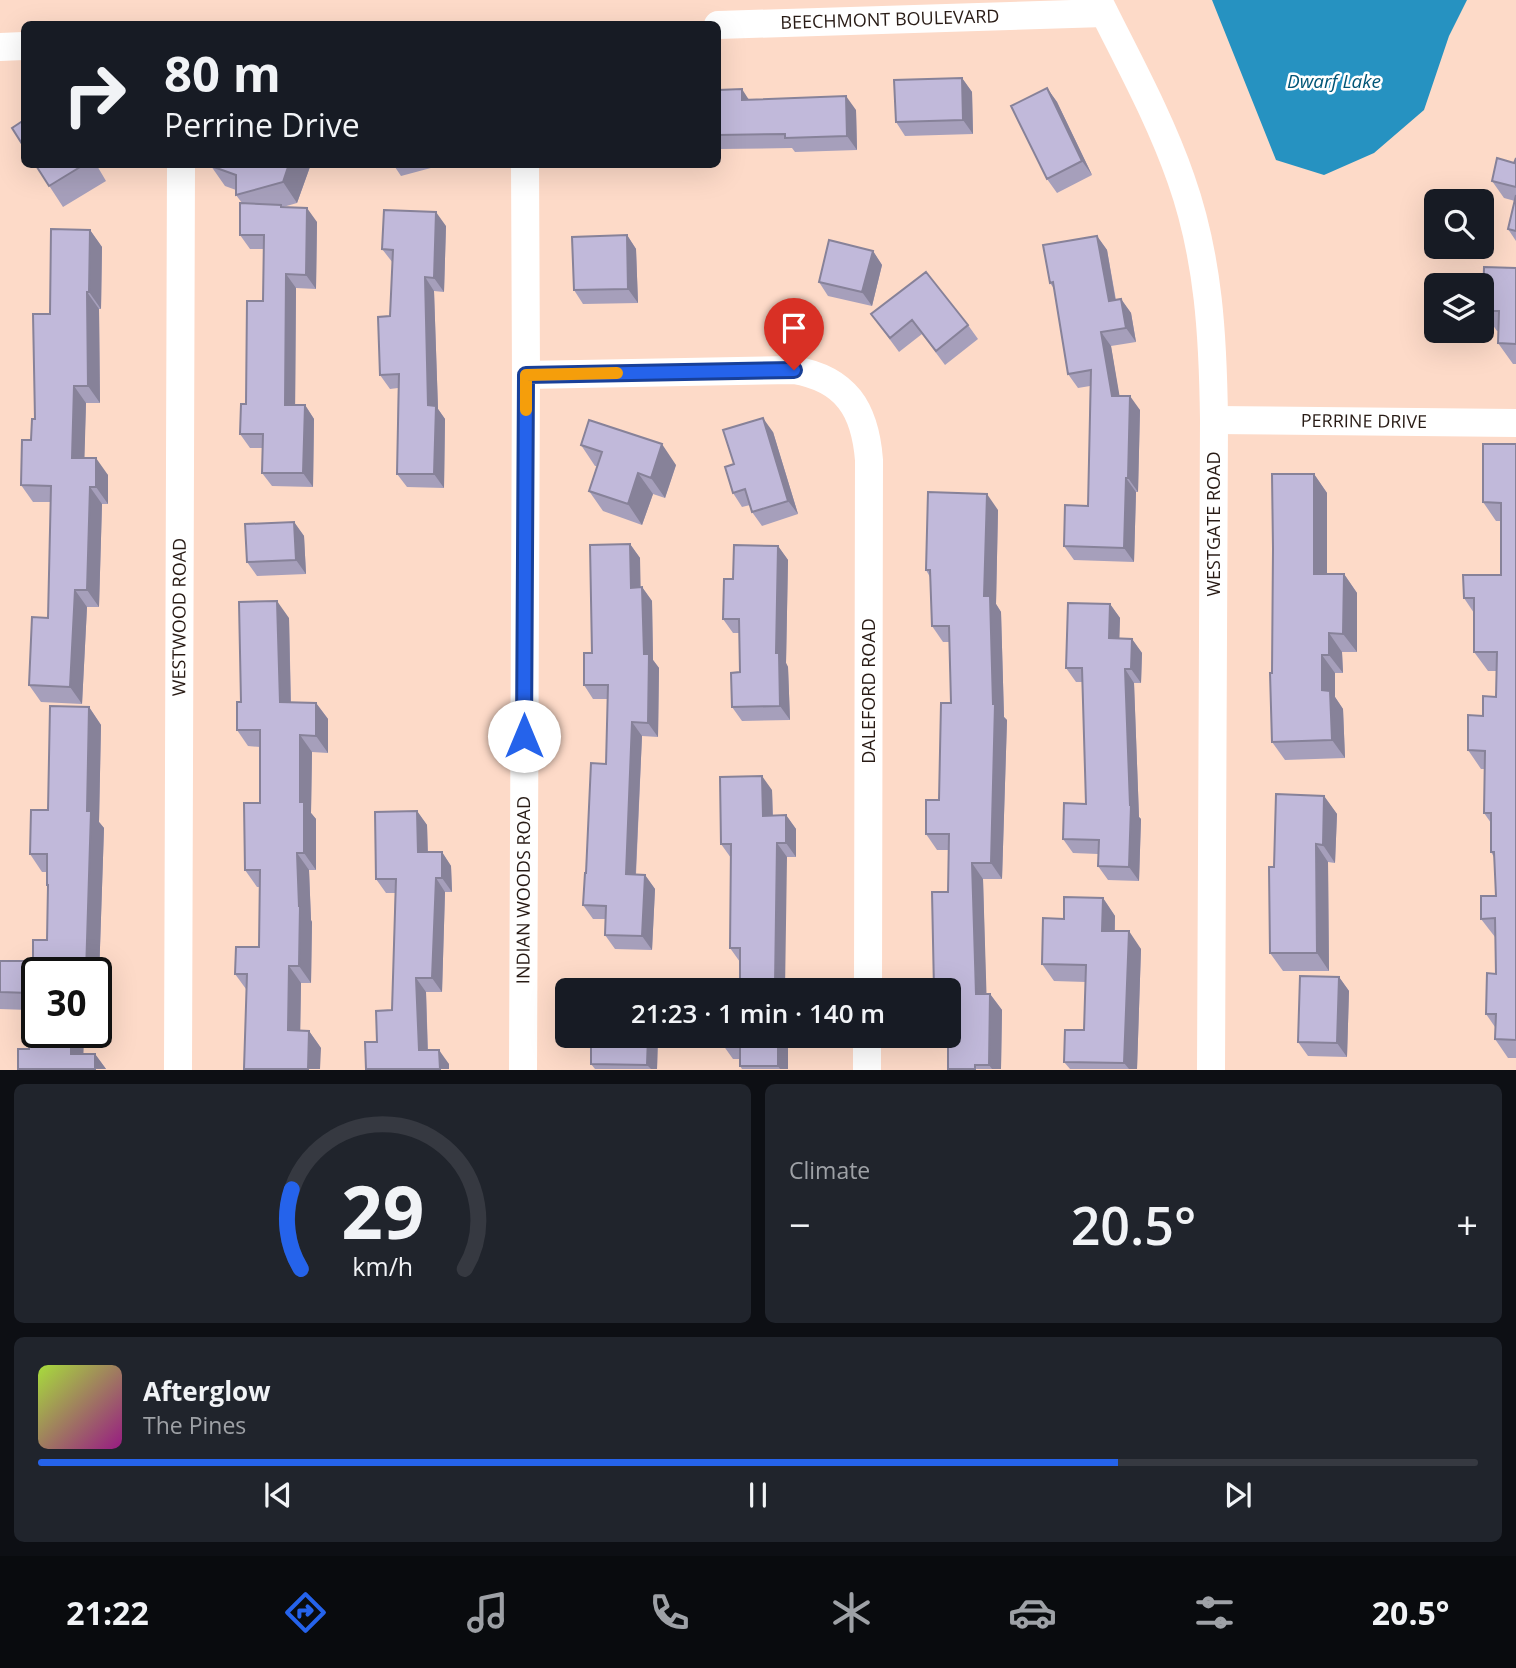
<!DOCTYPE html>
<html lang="en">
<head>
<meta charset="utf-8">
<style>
	body { margin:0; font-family:"Open Sans",sans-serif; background:#20242c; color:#f1f3f6; height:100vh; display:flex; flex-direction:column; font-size:26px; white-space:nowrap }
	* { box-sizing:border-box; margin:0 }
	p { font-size:23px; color:#9ea1a6 }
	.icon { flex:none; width:38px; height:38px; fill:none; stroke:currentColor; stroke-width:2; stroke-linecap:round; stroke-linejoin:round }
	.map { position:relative; height:1070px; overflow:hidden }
	.drawer { display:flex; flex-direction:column; gap:14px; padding:14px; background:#0d0f14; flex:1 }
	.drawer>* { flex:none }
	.top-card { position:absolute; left:21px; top:21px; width:700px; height:147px; border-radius:10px; box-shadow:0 7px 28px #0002; background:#171b24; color:#f1f3f6; overflow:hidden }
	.controls { position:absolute; left:1424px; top:189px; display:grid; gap:14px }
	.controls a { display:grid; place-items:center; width:70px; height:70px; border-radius:10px; background:#171b24; box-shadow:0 7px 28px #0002; font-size:35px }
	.speed { position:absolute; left:21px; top:957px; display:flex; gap:14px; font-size:35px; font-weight:700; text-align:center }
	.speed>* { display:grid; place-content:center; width:91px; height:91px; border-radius:50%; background:#171b24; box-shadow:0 7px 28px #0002; line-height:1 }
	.speed .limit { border:4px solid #111; border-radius:10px; background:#fff; color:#111 }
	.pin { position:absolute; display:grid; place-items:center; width:60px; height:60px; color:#fff; margin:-72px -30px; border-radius:50% 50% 50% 0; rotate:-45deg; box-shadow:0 0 7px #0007 }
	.pin .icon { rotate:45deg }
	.me { position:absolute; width:77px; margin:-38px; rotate:0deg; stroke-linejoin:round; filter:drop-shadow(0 0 5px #0008) }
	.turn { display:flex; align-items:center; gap:24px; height:147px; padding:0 28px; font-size:32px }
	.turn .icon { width:91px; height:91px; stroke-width:2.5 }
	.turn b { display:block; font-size:49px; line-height:60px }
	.big { font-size:52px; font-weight:600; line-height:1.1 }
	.drawer .widget { flex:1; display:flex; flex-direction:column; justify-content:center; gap:10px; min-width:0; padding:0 24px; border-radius:10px; background:#20242c }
	.drawer .dial { align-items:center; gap:0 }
	.dial svg { height:182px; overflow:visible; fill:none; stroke:#363941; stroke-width:7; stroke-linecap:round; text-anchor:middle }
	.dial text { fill:#f1f3f6; stroke:none }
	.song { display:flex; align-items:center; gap:21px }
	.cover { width:84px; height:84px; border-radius:10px; background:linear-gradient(135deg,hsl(80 70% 55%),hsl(310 70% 35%)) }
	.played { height:7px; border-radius:4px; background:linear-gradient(90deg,#2563eb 75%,#363941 75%) }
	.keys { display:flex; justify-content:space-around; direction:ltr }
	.heat { display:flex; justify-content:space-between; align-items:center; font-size:38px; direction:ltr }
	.drawer .tiles { flex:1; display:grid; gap:14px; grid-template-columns:1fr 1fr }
	.widget:last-child { grid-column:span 2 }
	.trip { position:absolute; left:555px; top:978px; width:406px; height:70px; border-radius:10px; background:#171b24; box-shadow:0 7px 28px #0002; font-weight:600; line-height:70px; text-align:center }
	.tab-bar { display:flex; height:112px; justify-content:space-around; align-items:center; background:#090b0e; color:#9ea1a6 }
	.tab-bar .icon { width:49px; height:49px }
	.tab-bar .current { color:#2563eb }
	.tab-bar b { font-size:32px; color:#f1f3f6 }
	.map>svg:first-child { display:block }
</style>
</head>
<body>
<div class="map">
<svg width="1516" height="1070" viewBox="0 0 1516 1070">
	<rect width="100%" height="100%" fill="#fddac8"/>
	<!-- water -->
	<path fill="#2692c1" d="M1212 0H1467L1449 36 1424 110 1374 153 1324 175 1276 160Z"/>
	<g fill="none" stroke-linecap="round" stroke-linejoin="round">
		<!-- minor -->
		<g stroke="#fff" stroke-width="28">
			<path d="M1098 0C1127 59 1159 116 1181 179 1209 258 1213 338 1214 420L1211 1070"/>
			<path id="s1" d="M718 25 1104 13"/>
			<path d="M0 47 24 46"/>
			<path d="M526 375 794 370C846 379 865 409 869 460L868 990"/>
			<path id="s2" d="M1214 420 1516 423"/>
			<path id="s3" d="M178 1070 181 164"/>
			<path id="s4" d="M523 1070 526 375 525 164"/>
			<path d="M867 1070V1036"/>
		</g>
	</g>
	<!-- wall -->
	<path fill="#a69fbb" d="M962 78 972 92 973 134 905 136 896 122Z
		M1047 88 1057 102 1092 175 1057 193 1047 179Z
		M718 90 749 99 856 110 857 150 795 152 792 148 718 149Z
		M1516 158V241L1508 229 1515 201 1504 198 1492 181 1514 163Z
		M35 164H96L106 181 63 207Z
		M211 164H311L297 203 283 207 317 222 316 289 296 288 295 405H305L314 419 313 487 272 486 262 473 263 448H250L240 434 263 301 264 249H250L240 235 242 203 236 195V190L225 186 211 166Z
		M393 164H441L442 165 401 176Z
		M446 226 444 292 434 291 438 409 445 419 444 488 407 487 397 474 398 388 390 389 380 375 390 316 393 263 382 249Z
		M90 230 102 247 101 309H99L100 403H86L84 458 108 475V504H102L99 607H87L82 704 41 702 29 685 48 618 51 502H33L21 485 31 440 50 314Z
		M627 235 636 249 638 303 583 304 574 290Z
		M1097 236 1107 250 1116 300 1121 299 1131 313 1136 342 1111 346 1119 396 1140 410 1138 492H1136L1134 562 1074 560 1064 546 1088 506 1090 386 1078 388 1068 374 1055 290 1050 283Z
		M873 251 882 265 872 306 828 296 819 282Z
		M1516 268V364H1513L1498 343 1499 331H1497L1483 311Z
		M871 314 968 325 978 339 945 365 922 334 899 352Z
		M773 432 798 514 762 526 752 512 750 505 742 507 733 493 734 464Z
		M1516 444V1058H1508L1495 1039V1027L1486 1014 1496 974 1495 937 1481 919 1496 896 1494 857 1491 852V823L1484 813 1485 769H1481L1468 750 1483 716 1496 697 1497 671H1488L1474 652V613L1464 598 1501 575V521H1496L1483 502Z
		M581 445 676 465 665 498 653 494 642 525 603 511 589 491 597 466H595Z
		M1314 474 1327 493V574H1344L1357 593V652H1342L1343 673H1335V697L1343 709 1345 758 1285 760 1272 742V673Z
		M998 510 996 604 1001 612 1004 717 1007 720 1002 879H983L986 994H990L1002 1010 1001 1069H948V1042H938L934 1036H948L949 850H937L926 834 939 800 951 703 949 642H943L932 626 930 577 926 570Z
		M294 522 304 536 306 574 257 576 247 562Z
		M630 544 640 558V587H642L652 601 653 660 659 668 658 737 642 736 636 875H645L655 889 652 950 615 949 605 935V919H593L583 905 586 873 606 764 608 699H593L584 685 592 653Z
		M778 546 788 560 786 663 788 667 790 720 742 721 732 707 740 672 739 633H733L723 619 733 579Z
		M1110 604 1120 618 1119 639H1132L1142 653 1141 683H1134L1139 817 1141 819 1139 881 1108 880 1098 866V854L1073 853 1063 839 1086 804 1083 682H1076L1066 668Z
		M289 618 291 702 316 703 328 719V753L312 752 311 813 316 819V870H309L311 920 312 922 311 983H301L300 1031H309L321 1048 246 989 235 974 259 947 260 887H257L245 870 260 803V747L248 746 237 730 241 702Z
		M89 707 101 725 99 822 104 828 98 1007H96V973H37V1032H84L83 1054H95L106 1069H18L29 1049V1010L0 1009V961H33L47 940 48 887 47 885V872H42L30 854Z
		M772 790 773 816 786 815 796 829V857H787L740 962 730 948 731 858 721 844Z
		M1324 796 1337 814 1335 863 1328 862 1329 971H1283L1270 953 1274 867Z
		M417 811 427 825 428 852H442L451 866 452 892H445L442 992H426L428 1050 449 1064V1069H366L377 1042 392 1010 395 893H386L376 879Z
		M1103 898 1115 916V931L1141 949 1137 1069H1070L1064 1062 1084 1030 1086 982 1054 981 1042 964 1064 919Z
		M1339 977 1349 991 1347 1057 1308 1056 1298 1042Z
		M591 1036H658L657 1069H595L591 1064Z
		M723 1036H788V1069H742L740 1066V1059H733L723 1045Z"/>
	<!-- shaded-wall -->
	<path fill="#878299" d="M962 78 972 92 973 134 963 120Z
		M1047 88 1057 102 1092 175 1082 161Z
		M742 89 751 103 742 100Z
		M846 96 856 110 857 150 847 136Z
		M289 164H311L297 203 283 182Z
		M307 208 317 222 316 289 306 275Z
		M436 212 446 226 444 292 434 278Z
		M90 230 102 247 101 309 89 292Z
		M627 235 636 249 638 303 628 289Z
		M1097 236 1107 250 1118 315 1109 301Z
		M873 251 882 265 872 306 862 292Z
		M286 274 296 288 295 419 285 405Z
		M425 277 434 291 438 409 445 419 444 488 434 474 428 405Z
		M87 292 99 309 100 403 88 386Z
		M1121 299 1131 313 1136 342 1126 328Z
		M1101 332 1111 346 1122 410 1112 396Z
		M74 386 86 403 84 475 72 458Z
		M1130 396 1140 410 1138 492 1128 478Z
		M305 405 314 419 313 487 303 473Z
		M763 418 773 432 798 514 788 501Z
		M662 444 676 465 665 498 651 478Z
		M96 458 108 475V504L96 487Z
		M638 473 653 494 642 525 628 504Z
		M1314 474 1327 493V592L1314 574Z
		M1126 478 1136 492 1134 562 1124 548Z
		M90 487 102 504 99 607 87 590Z
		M987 494 998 510 996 604 1001 612 1004 717 1007 720 1002 879 991 863 993 704 984 596Z
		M294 522 304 536 306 574 296 560Z
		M630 544 640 558 641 602 631 588Z
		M778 546 788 560 786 663 788 667 790 720 780 706 776 653Z
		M1344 574 1357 593V652L1343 634Z
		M642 587 652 601 653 660 659 668 658 737 648 723 644 654Z
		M75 590 87 607 82 704 70 687Z
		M277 601 289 618 291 719 280 702Z
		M1110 604 1120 618 1119 652 1109 638Z
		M1329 633 1342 652 1343 673 1329 655Z
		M1132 639 1142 653 1141 683 1131 669Z
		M1322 655 1335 673V697L1343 709 1345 758 1332 740 1322 690Z
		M1125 669 1134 683 1139 817 1141 819 1139 881 1129 867 1130 805Z
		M316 703 328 719V753L316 736Z
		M89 707 101 725 99 822 104 828 98 1007 96 1005V973H86L87 811Z
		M632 722 642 736 635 888 626 874Z
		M300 735 312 752 311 813 316 819V870L304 853 300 802Z
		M762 776 772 790 773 830 763 816Z
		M1324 796 1337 814 1335 863 1323 845Z
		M417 811 427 825 428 866 418 852Z
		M786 815 796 829V857L786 843Z
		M777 843 787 857 785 990H779L775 985Z
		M1316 844 1328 862 1329 971 1317 953Z
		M442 852 451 866 452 892 442 878Z
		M297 853 309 870 311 920 312 922 311 983 299 966Z
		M972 863 983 879 987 1010 976 994Z
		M645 875 655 889 652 950 642 936Z
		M436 878 445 892 442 992 432 978Z
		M1103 898 1115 916 1114 948 1102 931Z
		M1129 931 1141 949 1137 1069H1129L1124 1063Z
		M289 966 301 983 300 1047 288 1030Z
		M1339 977 1349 991 1347 1057 1337 1043Z
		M416 978 426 992 428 1064 419 1050Z
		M990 994 1002 1010 1001 1069H992L989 1065Z
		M309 1031 321 1048 320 1069H308Z
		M71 1032H84L83 1069 71 1054Z
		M648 1036H658L657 1069H651L647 1065Z
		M778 1036H788V1069H780L778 1066Z
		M439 1050 449 1064V1069H440Z
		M95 1054 106 1069H95Z"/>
	<!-- building -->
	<path fill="#c1b9da" stroke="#878299" stroke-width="2" d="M962 78 963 120 896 122 894 80Z
		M1047 88 1082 161 1047 179 1011 106Z
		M742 89V100L846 96 847 136 785 138V134L718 135V90Z
		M24 120V147L12 128Z
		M1497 158 1514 163 1516 158V187L1492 181Z
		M35 164H85L49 186Z
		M211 164H289L283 182 236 195V175L211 166Z
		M1516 195V231L1508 229Z
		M240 203 281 205V207L307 208 306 275 286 274 285 405H305L303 473H262L263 434H240L241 404H246L247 301H263L264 235H240Z
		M384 210 436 212 434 278 425 277 428 405 436 406 434 474H397L399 374 380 375 378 317 390 316 393 250 382 249Z
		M51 229 90 230 89 292H87L88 386H74L72 458H96V487H90L87 590H75L70 687 29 685 32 617 48 618 51 486 21 485 22 440H31L32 419H35L33 314H50Z
		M627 235 628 289 574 290 572 237Z
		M1097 236 1109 301 1121 299 1126 328 1101 332 1112 396H1130L1128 478H1126L1124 548 1064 546 1065 505 1088 506 1091 370 1068 374 1053 282 1050 283 1043 245Z
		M829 240 873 251 862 292 819 282Z
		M1484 267 1516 268V344L1498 343 1499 311H1483Z
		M926 272 968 325 936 351 912 320 890 338 871 314Z
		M763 418 788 501 752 512 745 489 733 493 725 467 734 464 723 430Z
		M589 420 662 444 651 478 638 473 628 504 589 491 602 452 581 445Z
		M1483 444H1516V1040L1495 1039 1496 1014H1486L1487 973 1496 974 1495 918 1481 919V896H1496L1494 852H1491V813H1484L1485 751 1468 750V715L1483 716V696L1496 697 1497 652H1474V598H1464L1463 575H1501V503L1483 502Z
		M1272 474H1314V574H1344L1343 634 1329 633V655H1322V690L1330 691 1332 740 1272 742 1270 673H1272L1273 549Z
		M928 492 987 494 984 596H990L993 704H995L991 863H972L976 994H990L989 1065H975V1069H948V990H934L932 892H948L949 834H926V800H939L941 703H951L949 626H932L930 570H926Z
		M294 522 296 560 247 562 245 524Z
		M630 544 631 588 642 587 644 654H649L648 723 632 722 626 874 645 875 642 936 605 935 606 906 583 905 585 873H586L591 763 606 764 608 685H584V653H592L590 545Z
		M734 545 778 546 776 653H779L780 706 732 707 731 673 740 672 739 619H723L724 579H733Z
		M277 601 280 702 316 703V736L300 735V802H304V853H297L299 906H300L299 966H289L288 1030 309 1031 308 1069H244L247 974H235L236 947H259L260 870H245L244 803H260V730H237V702H241L239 602Z
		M1068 603 1110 604 1109 638 1132 639 1131 669H1125L1130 805H1131L1129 867 1098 866 1099 840 1063 839 1064 803 1086 804 1082 668H1066Z
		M50 706 89 707 87 811H91L86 973H37V1032H71V1054H95V1069H18V1049H29V993L0 992V961H33V940H47L48 885H47V854H30L31 810H48Z
		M762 776 763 816 786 815V843H777L775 985H779V990H740V948H730L731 844H721L720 777Z
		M1276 794 1324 796 1323 845 1316 844 1317 953H1270L1269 867H1274Z
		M417 811 418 852H442V878H436L432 978H416L419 1050H439L440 1069H366L365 1042H377L376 1011 392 1010 396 879H376L375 812Z
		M1064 897 1103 898 1102 931H1129L1124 1063 1064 1062 1065 1030H1084L1086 965 1042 964 1043 918 1064 919Z
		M1300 976 1339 977 1337 1043 1298 1042Z
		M591 1036H648L647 1065 591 1064Z
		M723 1036H778V1066H740V1045H723Z"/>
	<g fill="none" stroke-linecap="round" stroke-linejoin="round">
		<defs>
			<path id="route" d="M524 736 526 375 794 370"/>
		</defs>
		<!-- route casing -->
		<use href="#route" stroke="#184099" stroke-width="18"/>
		<!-- route -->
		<use href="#route" stroke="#2563eb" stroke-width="12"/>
		<!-- slow -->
		<path stroke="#f59e0b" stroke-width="12" d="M526 410V375L617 373"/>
	</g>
	<g text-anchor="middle" stroke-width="5" stroke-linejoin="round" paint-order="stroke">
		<!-- street labels -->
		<g font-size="18" fill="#281b15" stroke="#fff">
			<text dy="6" stroke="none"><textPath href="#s1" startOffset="172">BEECHMONT BOULEVARD</textPath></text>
			<text dy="6" stroke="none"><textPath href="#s2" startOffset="150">PERRINE DRIVE</textPath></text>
			<text transform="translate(1214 524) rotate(-90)" y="6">WESTGATE ROAD</text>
			<text dy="6" stroke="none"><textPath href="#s3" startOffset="453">WESTWOOD ROAD</textPath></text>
			<text transform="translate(869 691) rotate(-90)" y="6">DALEFORD ROAD</text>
			<text dy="6" stroke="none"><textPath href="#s4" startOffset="180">INDIAN WOODS ROAD</textPath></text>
		</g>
		<!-- water labels -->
		<g font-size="19" font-style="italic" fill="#015677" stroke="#fff">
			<text x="1334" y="88">Dwarf Lake</text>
		</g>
	</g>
</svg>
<div class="controls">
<a><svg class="icon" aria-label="search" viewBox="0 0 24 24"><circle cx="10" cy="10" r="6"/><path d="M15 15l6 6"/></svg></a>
<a><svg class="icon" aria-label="layers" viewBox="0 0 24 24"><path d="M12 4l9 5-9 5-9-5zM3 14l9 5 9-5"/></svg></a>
</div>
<div class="speed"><div class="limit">30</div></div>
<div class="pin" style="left:794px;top:370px;background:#d93025"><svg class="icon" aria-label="arrive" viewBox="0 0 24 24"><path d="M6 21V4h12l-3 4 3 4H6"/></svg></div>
<svg class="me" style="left:524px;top:736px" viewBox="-20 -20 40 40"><circle r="19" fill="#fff"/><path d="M0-13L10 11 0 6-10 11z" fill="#2563eb"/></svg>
<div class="trip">21:23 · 1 min · 140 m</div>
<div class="top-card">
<div class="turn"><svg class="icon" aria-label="right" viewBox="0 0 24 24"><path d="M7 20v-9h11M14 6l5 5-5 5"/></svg><div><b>80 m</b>Perrine Drive</div></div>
</div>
</div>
<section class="drawer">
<div class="tiles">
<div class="widget dial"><svg viewBox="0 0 100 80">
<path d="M14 69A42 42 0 1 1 86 69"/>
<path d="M14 69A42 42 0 0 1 10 34" stroke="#2563eb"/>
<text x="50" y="56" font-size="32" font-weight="700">29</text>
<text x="50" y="72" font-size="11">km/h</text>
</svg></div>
<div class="widget"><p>Climate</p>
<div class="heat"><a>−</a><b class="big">20.5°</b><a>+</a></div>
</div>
<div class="widget">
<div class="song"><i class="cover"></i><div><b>Afterglow</b><p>The Pines</p></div></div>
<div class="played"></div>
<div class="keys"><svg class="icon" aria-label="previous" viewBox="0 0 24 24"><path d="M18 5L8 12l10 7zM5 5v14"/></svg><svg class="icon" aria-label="pause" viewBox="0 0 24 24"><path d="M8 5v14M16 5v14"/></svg><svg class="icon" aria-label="next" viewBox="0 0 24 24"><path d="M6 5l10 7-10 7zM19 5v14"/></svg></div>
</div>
</div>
</section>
<nav class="tab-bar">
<b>21:22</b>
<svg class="icon current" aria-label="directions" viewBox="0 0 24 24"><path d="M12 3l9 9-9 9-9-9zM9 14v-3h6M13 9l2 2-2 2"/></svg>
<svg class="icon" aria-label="music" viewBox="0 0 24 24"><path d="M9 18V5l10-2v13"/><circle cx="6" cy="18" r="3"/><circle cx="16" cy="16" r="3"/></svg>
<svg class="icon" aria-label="phone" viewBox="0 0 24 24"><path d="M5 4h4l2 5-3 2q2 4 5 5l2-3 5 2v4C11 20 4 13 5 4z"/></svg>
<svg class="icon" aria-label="climate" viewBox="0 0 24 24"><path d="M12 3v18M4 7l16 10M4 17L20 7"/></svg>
<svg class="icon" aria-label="car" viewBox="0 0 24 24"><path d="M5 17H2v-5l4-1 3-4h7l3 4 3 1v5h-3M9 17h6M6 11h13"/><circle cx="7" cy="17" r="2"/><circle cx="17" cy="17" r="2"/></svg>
<svg class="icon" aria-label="filters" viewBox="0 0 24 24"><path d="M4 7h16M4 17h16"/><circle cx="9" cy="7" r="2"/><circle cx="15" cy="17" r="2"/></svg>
<b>20.5°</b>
</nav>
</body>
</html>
